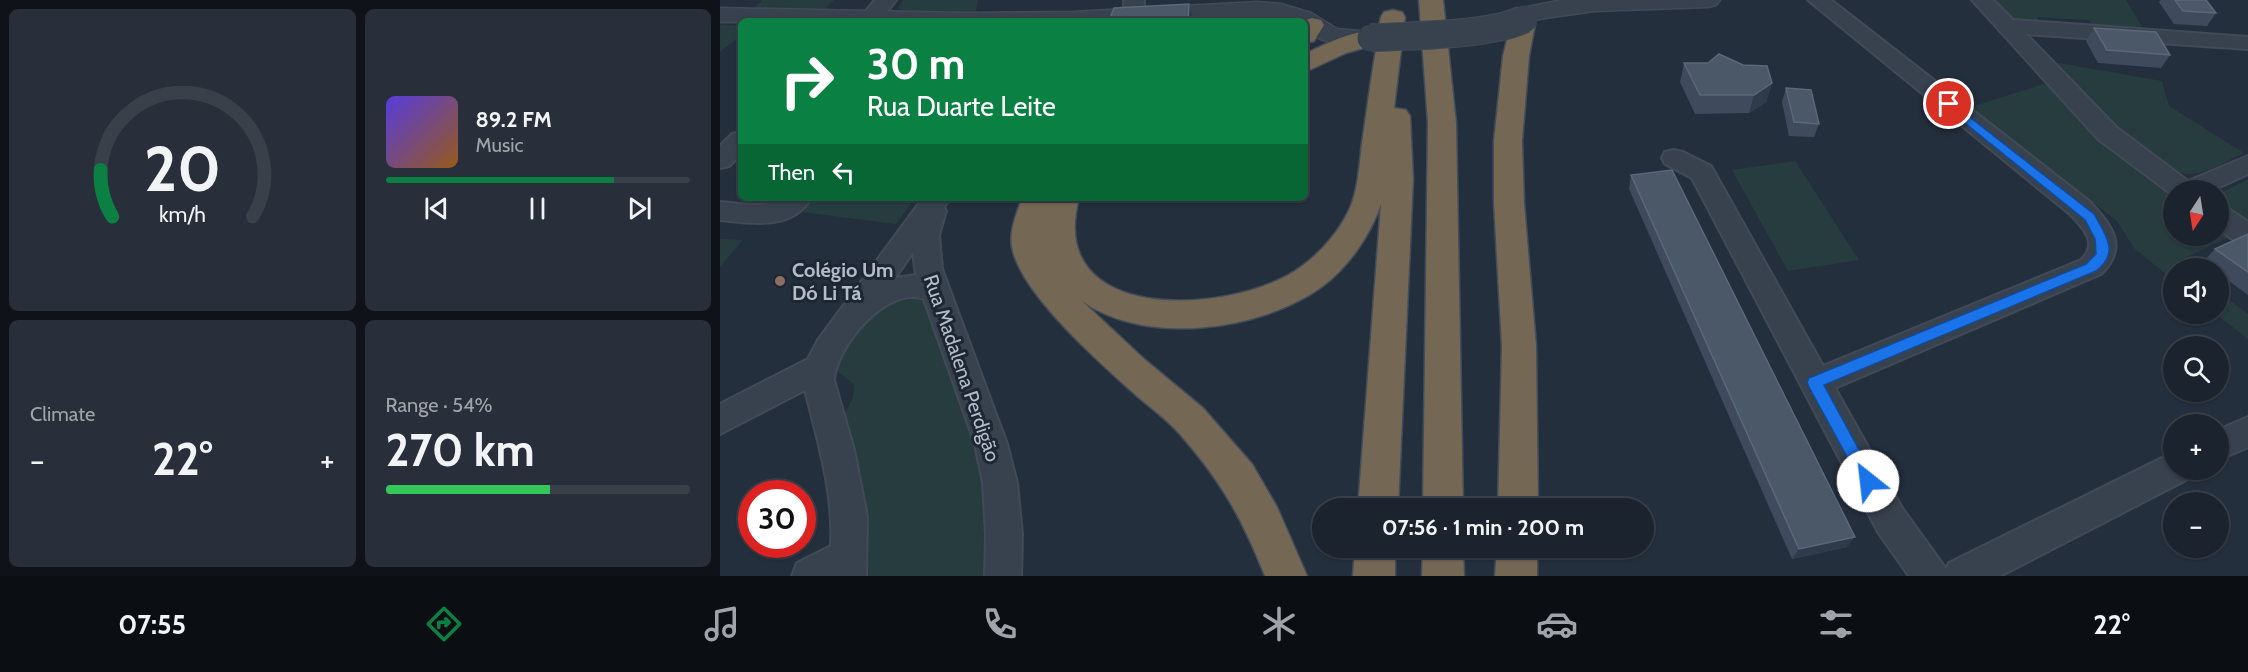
<!DOCTYPE html>
<html lang="en">
<head>
<meta charset="utf-8">
<style>
	body { margin:0; font-family:Cabin,sans-serif; background:#282f3a; color:#f1f3f6; height:100vh; display:flex; flex-direction:column; font-size:22px; white-space:nowrap }
	* { box-sizing:border-box; margin:0 }
	p { font-size:20px; color:#a0a4aa }
	.icon { flex:none; width:33px; height:33px; fill:none; stroke:currentColor; stroke-width:2; stroke-linecap:round; stroke-linejoin:round }
	.map { position:relative; flex:1; overflow:hidden }
	.sheet { display:flex; flex-direction:column; gap:9px; padding:9px; background:#0f1319; width:720px }
	.sheet>* { flex:none }
	.top-card { position:absolute; left:18px; top:18px; width:570px; height:183px; border-radius:9px; box-shadow:0 2px 4px #0004,0 0 0 2px #39404a; background:#0b8043; color:#fff; overflow:hidden }
	.needle { width:39px; rotate:192deg }
	.fabs { position:absolute; left:1443px; top:180px; display:grid; gap:12px }
	.fabs a { display:grid; place-items:center; width:66px; height:66px; border-radius:50%; background:#1b232e; box-shadow:0 2px 4px #0004,0 0 0 2px #39404a; font-size:30px }
	.speed { position:absolute; left:18px; top:480px; display:flex; gap:12px; font-size:30px; font-weight:700; text-align:center }
	.speed>* { display:grid; place-content:center; width:78px; height:78px; border-radius:50%; background:#1b232e; box-shadow:0 2px 4px #0004,0 0 0 2px #39404a; line-height:1 }
	.speed .limit { border:9px solid #d22; background:#fff; color:#111 }
	.pin { position:absolute; display:grid; place-items:center; width:51px; height:51px; color:#fff; margin:-26px; border:3px solid #fff; border-radius:50%; box-shadow:0 2px 6px #0007 }
	.me { position:absolute; width:66px; margin:-33px; rotate:331deg; stroke-linejoin:round; filter:drop-shadow(0 0 4px #0008) }
	.turn { display:flex; align-items:center; gap:21px; height:126px; padding:0 30px; font-size:27px }
	.turn .icon { width:78px; height:78px; stroke-width:2.5 }
	.turn b { display:block; font-size:42px; line-height:51px }
	.then { display:flex; align-items:center; height:57px; padding:0 30px; background:#0003; gap:12px; font-size:22px }
	.big { font-size:45px; font-weight:800; line-height:1.1 }
	.sheet .tile { flex:1; display:flex; flex-direction:column; justify-content:center; gap:9px; min-width:0; padding:0 21px; border-radius:9px; background:#282f3a }
	.sheet .dial { align-items:center; gap:0 }
	.dial svg { height:156px; overflow:visible; fill:none; stroke:#39404a; stroke-width:7; stroke-linecap:round; text-anchor:middle }
	.dial text { fill:#f1f3f6; stroke:none }
	.song { display:flex; align-items:center; gap:18px }
	.cover { width:72px; height:72px; border-radius:9px; background:linear-gradient(135deg,hsl(250 70% 55%),hsl(30 70% 35%)) }
	.played { height:6px; border-radius:3px; background:linear-gradient(90deg,#0b8043 75%,#39404a 75%) }
	.keys { display:flex; justify-content:space-around; direction:ltr }
	.heat { display:flex; justify-content:space-between; align-items:center; font-size:33px; direction:ltr }
	.charge { height:9px; border-radius:4px; background:linear-gradient(90deg,#34c759 54%,#39404a 0) }
	.sheet .tiles { flex:1; display:grid; gap:9px; grid-template-columns:repeat(2,1fr) }
	.trip { position:absolute; left:592px; top:498px; width:342px; height:60px; border-radius:30px; background:#1b232e; box-shadow:0 2px 4px #0004,0 0 0 2px #39404a; font-weight:800; line-height:60px; text-align:center }
	.tabs { display:flex; height:96px; justify-content:space-around; align-items:center; background:#0b0e12; color:#a0a4aa }
	.tabs .icon { width:42px; height:42px }
	.tabs .on { color:#0b8043 }
	.tabs b { font-size:27px; color:#f1f3f6 }
	main { display:flex; flex:1; min-height:0 }
	.map>svg:first-child { display:block }
</style>
</head>
<body>
<main>
<section class="sheet">
<div class="tiles">
<div class="tile dial"><svg viewBox="0 0 100 80">
<path d="M14 69A42 42 0 1 1 86 69"/>
<path d="M14 69A42 42 0 0 1 8 45" stroke="#0b8043"/>
<text x="50" y="56" font-size="32" font-weight="700">20</text>
<text x="50" y="72" font-size="11">km/h</text>
</svg></div>
<div class="tile">
<div class="song"><i class="cover"></i><div><b>89.2 FM</b><p>Music</p></div></div>
<div class="played"></div>
<div class="keys"><svg class="icon" aria-label="previous" viewBox="0 0 24 24"><path d="M18 5L8 12l10 7zM5 5v14"/></svg><svg class="icon" aria-label="pause" viewBox="0 0 24 24"><path d="M8 5v14M16 5v14"/></svg><svg class="icon" aria-label="next" viewBox="0 0 24 24"><path d="M6 5l10 7-10 7zM19 5v14"/></svg></div>
</div>
<div class="tile"><p>Climate</p>
<div class="heat"><a>−</a><b class="big">22°</b><a>+</a></div>
</div>
<div class="tile"><p>Range · 54%</p><b class="big">270 km</b><div class="charge"></div></div>
</div>
</section>
<div class="map">
<svg width="1528" height="576" viewBox="0 0 1528 576">
	<rect width="100%" height="100%" fill="#242f3e"/>
	<!-- green -->
	<path fill="#263c3f" d="M42 0H114L105 9 34 8Z
		M183 0H258L256 12 186 11 178 8Z
		M1269 0H1406L1425 32 1374 29 1369 20 1317 17 1320 25 1293 20Z
		M3 25 21 26V35L0 52V26Z
		M1333 62 1442 81 1449 106 1524 153C1508 160 1486 174 1469 174 1434 174 1358 88 1333 62Z
		M1327 83C1366 126 1406 161 1453 195L1454 236H1498L1499 226 1512 236 1458 261 1467 268H1454L1453 280 1414 248 1397 221 1251 107Z
		M1075 161 1139 260 1068 271 1012 170Z
		M1528 179V225L1507 210 1499 200V194Z
		M95 198H195L176 224 82 212Z
		M0 239 23 240 0 267Z
		M1499 292 1528 314V339L1496 314H1498Z
		M197 298 205 301 266 475 270 576H144L122 420 133 397 134 384 118 372C120 334 160 301 197 298Z"/>
	<g fill="none" stroke-linecap="round" stroke-linejoin="round">
		<defs>
			<path id="minor" d="M155 0H176L160 21H138Z
				M404 0H424V17L422 21H406L404 17Z
				M1088 0H1111L1369 201C1392 225 1409 247 1381 274L1115 388 1182 508 1226 569 1229 563 1442 458 1454 454V470H1471L1466 480 1280 576H1189L1158 532 972 178 945 164 942 158 945 152 954 150 963 152 991 166 1103 366 1361 260C1379 243 1363 228 1351 215Z
				M1252 0H1273L1293 20 1528 37V49L1306 34 1396 127 1468 181 1528 156V174L1493 190H1454V196L1378 139Z
				M21 132V154L9 166 0 168V146L12 134Z
				M61 198H91C72 231 31 223 0 220V202C21 203 43 210 61 198Z
				M203 198H230L224 207 226 211 219 235 222 269 287 444 297 483 302 534 301 576H265L266 534 263 483 255 444 204 299C167 285 116 347 114 380L134 450 147 516 146 576H72L77 563 111 546C114 493 98 442 85 390L0 434V404L88 359 98 340ZM193 252 196 275 175 278Z
				M1498 206 1507 208 1528 222V246L1518 243 1498 229Z
				M1528 417V447L1498 460V430Z"/>
			<path id="tertiary" d="M842 0H1000L996 5 988 7 874 11 812 20 803 18 800 13 803 8Z
				M538 2 561 4 591 13 617 29 660 33 663 38 660 43C634 50 607 45 585 31V21H567L538 16 450 21 0 22V8L244 13 353 12Z"/>
			<path id="motorway" d="M699 0H723L736 123 743 508H703L708 123Z
				M673 10 682 12 685 17 674 108 686 110 690 116 693 179 678 508H638L661 204C650 236 628 268 600 288 539 331 425 346 362 301L424 359 483 408 532 464 557 507 587 576H545C522 518 500 479 458 432 446 419 430 407 417 396 381 364 300 293 292 247 289 230 297 213 302 198H359C325 324 506 315 575 271 595 258 613 239 625 218 638 196 639 169 642 143 647 110 651 77 657 44L626 53 585 72V54C603 45 638 27 658 32L661 17 664 12Z
				M804 12 813 14 816 19 809 56 802 141 804 203 816 346 818 508H778L782 346 774 203V141L783 56 792 19 795 14Z
				M592 18 601 20 604 25 594 41 585 43V21H583Z
				M635 548H675V576H633Z
				M703 548H743L744 576H702Z
				M777 548H817V576H775Z"/>
		</defs>
		<!-- minor casing -->
		<use href="#minor" stroke="#414a57" stroke-width="4"/>
		<!-- tertiary casing -->
		<use href="#tertiary" stroke="#414a57" stroke-width="3"/>
		<!-- motorway casing -->
		<use href="#motorway" stroke="#434c59" stroke-width="3"/>
		<!-- minor -->
		<use href="#minor" fill="#38414e" fill-rule="evenodd"/>
		<!-- tertiary -->
		<use href="#tertiary" fill="#38414e" fill-rule="evenodd"/>
		<!-- motorway -->
		<use href="#motorway" fill="#746855" fill-rule="evenodd"/>
		<defs>
			<path id="tertiary-bridge" d="M651 38C692 35 770 36 804 19"/>
		</defs>
		<!-- tertiary-bridge casing -->
		<use href="#tertiary-bridge" stroke="#414a57" stroke-width="29" stroke-linecap="butt"/>
		<!-- tertiary-bridge -->
		<use href="#tertiary-bridge" stroke="#38414e" stroke-width="27"/>
	</g>
	<!-- wall -->
	<path fill="#3f4b5c" d="M1441 0H1486L1496 13 1487 26 1454 24 1439 2Z
		M1374 28 1450 55 1441 68 1378 63 1366 41Z
		M964 63 1052 83 1046 102 1029 113 975 114 960 82Z
		M1066 88 1099 124 1094 137 1069 136 1062 102Z
		M911 175 1127 547 1072 559 909 189Z
		M1528 234V295L1498 273V268H1492L1483 262 1495 249Z"/>
	<!-- shaded-wall -->
	<path fill="#2f3b4b" d="M469 4 474 21H468Z
		M1052 83 1046 102 1029 113 1034 95Z
		M1135 537 1127 547 1072 559 1079 549Z"/>
	<!-- building -->
	<path fill="#4b5868" stroke="#5c6777" stroke-width="1.5" d="M1455 0H1486L1496 13 1463 11Z
		M469 4 468 21H389L394 8Z
		M1374 28 1436 32 1450 55 1387 50Z
		M999 54 1023 65 1047 66 1052 83 1034 95H980L964 63H988Z
		M1066 88 1091 90 1099 124 1074 122Z
		M952 170 1135 537 1079 549 911 175Z
		M1528 234V272L1495 249Z"/>
	<!-- route -->
	<path fill="#1a73e8" stroke="#114b97" stroke-width="1.5" d="M1229 101 1374 214C1386 235 1400 253 1376 271L1104 385 1156 481 1154 486 1148 488 1143 486 1089 387 1087 382 1089 378 1366 264 1376 254 1375 239 1365 220 1225 107V102Z"/>
	<!-- markers -->
	<circle fill="#8d6e63" stroke="#1d2633" stroke-width="2" cx="60" cy="281" r="6"/>
	<g text-anchor="middle" stroke-width="6" stroke-linejoin="round" paint-order="stroke">
		<!-- poi labels -->
		<g font-size="20" font-weight="bold" fill="#b4bcc9" stroke="#1d2633" text-anchor="start">
			<text x="72" y="277">Colégio Um<tspan x="72" dy="23">Dó Li Tá</tspan></text>
		</g>
		<!-- street labels -->
		<g font-size="20" fill="#b4bcc9" stroke="#1d2633">
			<text transform="translate(242 368) rotate(71)" y="7">Rua Madalena Perdigão</text>
		</g>
	</g>
</svg>
<div class="fabs">
<a><svg class="needle" viewBox="-14 -14 28 28"><path d="M0-13l5 13h-10z" fill="#e53935"/><path d="M0 13l5-13h-10z" fill="#a0a4aa"/></svg></a>
<a><svg class="icon" aria-label="sound" viewBox="0 0 24 24"><path d="M4 9h4l5-4v14l-5-4H4zM17 9q2 3 0 6"/></svg></a>
<a><svg class="icon" aria-label="search" viewBox="0 0 24 24"><circle cx="10" cy="10" r="6"/><path d="M15 15l6 6"/></svg></a>
<a>+</a>
<a>−</a>
</div>
<div class="speed"><div class="limit">30</div></div>
<div class="pin" style="left:1229px;top:104px;background:#d93025"><svg class="icon" aria-label="arrive" viewBox="0 0 24 24"><path d="M6 21V4h12l-3 4 3 4H6"/></svg></div>
<svg class="me" style="left:1148px;top:481px" viewBox="-20 -20 40 40"><circle r="19" fill="#fff"/><path d="M0-13L10 11 0 6-10 11z" fill="#1a73e8"/></svg>
<div class="trip">07:56 · 1 min · 200 m</div>
<div class="top-card">
<div class="turn"><svg class="icon" aria-label="right" viewBox="0 0 24 24"><path d="M7 20v-9h11M14 6l5 5-5 5"/></svg><div><b>30 m</b>Rua Duarte Leite</div></div>
<div class="then">Then<svg class="icon" aria-label="left" viewBox="0 0 24 24"><path d="M17 20v-9H6M10 6l-5 5 5 5"/></svg></div>
</div>
</div>
</main>
<nav class="tabs">
<b>07:55</b>
<svg class="icon on" aria-label="directions" viewBox="0 0 24 24"><path d="M12 3l9 9-9 9-9-9zM9 14v-3h6M13 9l2 2-2 2"/></svg>
<svg class="icon" aria-label="music" viewBox="0 0 24 24"><path d="M9 18V5l10-2v13"/><circle cx="6" cy="18" r="3"/><circle cx="16" cy="16" r="3"/></svg>
<svg class="icon" aria-label="phone" viewBox="0 0 24 24"><path d="M5 4h4l2 5-3 2q2 4 5 5l2-3 5 2v4C11 20 4 13 5 4z"/></svg>
<svg class="icon" aria-label="climate" viewBox="0 0 24 24"><path d="M12 3v18M4 7l16 10M4 17L20 7"/></svg>
<svg class="icon" aria-label="car" viewBox="0 0 24 24"><path d="M5 17H2v-5l4-1 3-4h7l3 4 3 1v5h-3M9 17h6M6 11h13"/><circle cx="7" cy="17" r="2"/><circle cx="17" cy="17" r="2"/></svg>
<svg class="icon" aria-label="filters" viewBox="0 0 24 24"><path d="M4 7h16M4 17h16"/><circle cx="9" cy="7" r="2"/><circle cx="15" cy="17" r="2"/></svg>
<b>22°</b>
</nav>
</body>
</html>
